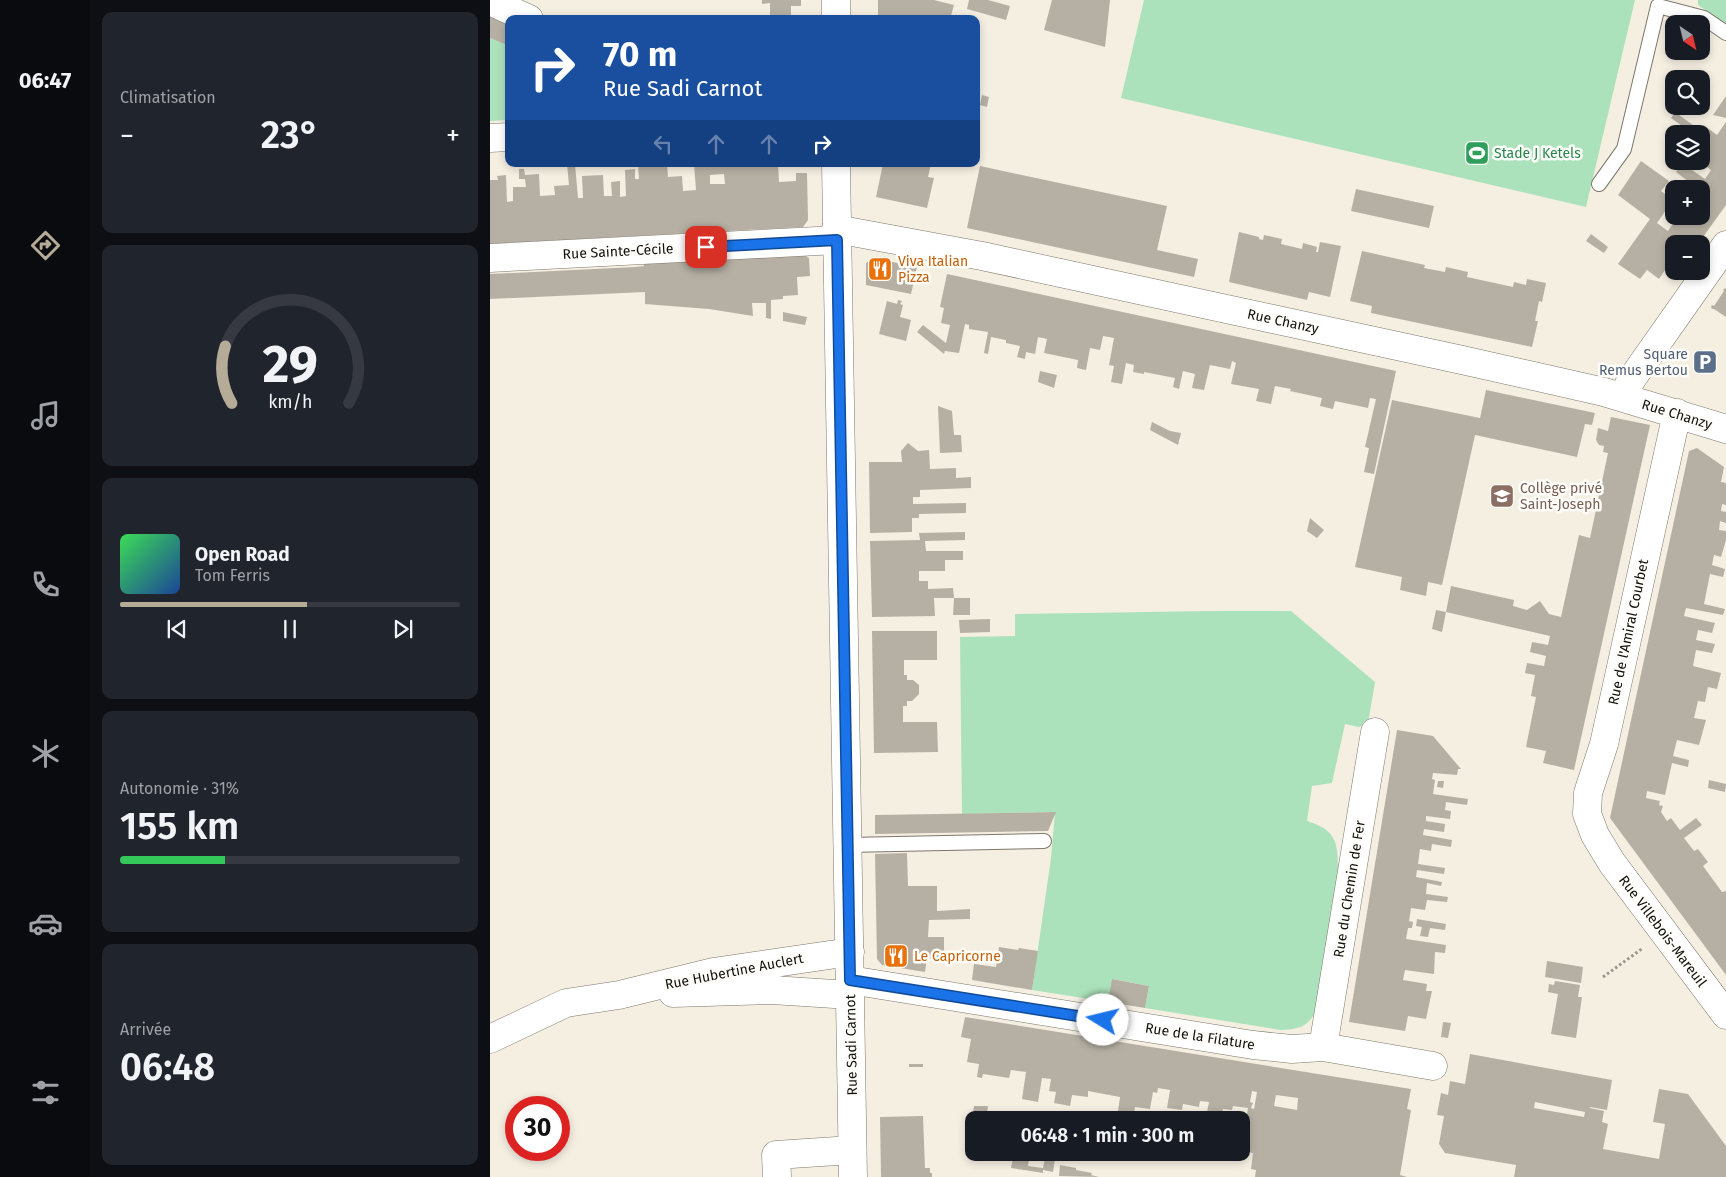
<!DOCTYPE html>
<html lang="fr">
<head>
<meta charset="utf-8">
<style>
	body { margin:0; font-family:"Fira Sans",sans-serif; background:#20242c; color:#f1f3f6; height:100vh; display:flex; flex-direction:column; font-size:19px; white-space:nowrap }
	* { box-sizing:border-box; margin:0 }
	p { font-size:16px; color:#9ea1a6 }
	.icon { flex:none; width:28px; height:28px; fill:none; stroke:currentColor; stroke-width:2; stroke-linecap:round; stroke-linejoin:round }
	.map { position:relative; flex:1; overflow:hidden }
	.drawer { display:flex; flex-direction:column; gap:12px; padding:12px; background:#0d0f14; width:400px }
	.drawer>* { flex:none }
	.hud { position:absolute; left:15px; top:15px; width:475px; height:152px; border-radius:10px; box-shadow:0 2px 8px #0003; background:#1a4fa0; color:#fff; overflow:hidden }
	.needle { width:32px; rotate:145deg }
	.fabs { position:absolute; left:1175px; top:15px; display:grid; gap:10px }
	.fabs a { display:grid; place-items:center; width:45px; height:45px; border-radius:10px; background:#171b24; box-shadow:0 2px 8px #0003; font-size:25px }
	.speed { position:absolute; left:15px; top:1096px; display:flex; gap:10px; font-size:25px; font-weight:700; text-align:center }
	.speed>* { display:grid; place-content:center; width:65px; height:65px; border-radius:50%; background:#171b24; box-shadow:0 2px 8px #0003; line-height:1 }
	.speed .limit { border:8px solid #d22; background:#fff; color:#111 }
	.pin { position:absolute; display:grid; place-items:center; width:42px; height:42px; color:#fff; margin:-21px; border-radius:10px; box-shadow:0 2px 8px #0006 }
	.me { position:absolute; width:55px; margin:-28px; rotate:279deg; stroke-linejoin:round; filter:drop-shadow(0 0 4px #0008) }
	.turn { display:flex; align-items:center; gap:18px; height:105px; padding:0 15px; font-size:22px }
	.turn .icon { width:65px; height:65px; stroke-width:2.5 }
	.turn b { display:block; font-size:35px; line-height:42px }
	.lanes { display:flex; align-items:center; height:48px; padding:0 15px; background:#0003; justify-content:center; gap:25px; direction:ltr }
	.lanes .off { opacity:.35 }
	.big { font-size:38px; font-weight:600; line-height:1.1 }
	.drawer .widget { flex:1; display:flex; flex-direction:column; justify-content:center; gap:8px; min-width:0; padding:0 18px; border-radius:10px; background:#20242c }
	.drawer .dial { align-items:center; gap:0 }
	.dial svg { height:130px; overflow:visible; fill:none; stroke:#363941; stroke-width:7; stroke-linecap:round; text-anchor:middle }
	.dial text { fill:#f1f3f6; stroke:none }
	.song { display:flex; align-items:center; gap:15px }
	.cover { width:60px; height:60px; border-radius:8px; background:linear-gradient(135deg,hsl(130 70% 55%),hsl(220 70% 35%)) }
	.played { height:5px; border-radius:2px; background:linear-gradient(90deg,#b5ab97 55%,#363941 55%) }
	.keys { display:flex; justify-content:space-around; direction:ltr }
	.heat { display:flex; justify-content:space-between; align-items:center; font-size:28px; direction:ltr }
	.charge { height:8px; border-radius:4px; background:linear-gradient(90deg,#34c759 31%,#363941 0) }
	.trip { position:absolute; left:475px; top:1111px; width:285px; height:50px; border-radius:10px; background:#171b24; box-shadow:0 2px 8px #0003; font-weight:600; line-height:50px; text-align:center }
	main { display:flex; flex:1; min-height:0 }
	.tab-bar { display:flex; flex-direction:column; width:90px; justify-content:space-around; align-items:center; background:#090b0e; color:#9ea1a6 }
	.tab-bar .icon { width:35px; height:35px }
	.tab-bar .active { color:#b5ab97 }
	.tab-bar b { font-size:22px; color:#f1f3f6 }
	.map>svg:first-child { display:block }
</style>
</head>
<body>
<main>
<nav class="tab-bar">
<b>06:47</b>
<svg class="icon active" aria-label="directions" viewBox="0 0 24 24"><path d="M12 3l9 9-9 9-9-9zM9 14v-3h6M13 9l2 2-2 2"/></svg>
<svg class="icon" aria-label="music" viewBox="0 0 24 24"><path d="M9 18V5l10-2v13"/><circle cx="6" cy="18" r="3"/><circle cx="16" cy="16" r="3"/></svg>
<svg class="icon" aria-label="phone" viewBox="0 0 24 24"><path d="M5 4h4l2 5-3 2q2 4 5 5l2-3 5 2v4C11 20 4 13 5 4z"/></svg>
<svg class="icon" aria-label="climate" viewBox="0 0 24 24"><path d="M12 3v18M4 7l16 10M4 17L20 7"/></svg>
<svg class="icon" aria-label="car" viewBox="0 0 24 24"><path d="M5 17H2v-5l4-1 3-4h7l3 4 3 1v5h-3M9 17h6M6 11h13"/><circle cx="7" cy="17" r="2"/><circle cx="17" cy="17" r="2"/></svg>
<svg class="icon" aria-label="filters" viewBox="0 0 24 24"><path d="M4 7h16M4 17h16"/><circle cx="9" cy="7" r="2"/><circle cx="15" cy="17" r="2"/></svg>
</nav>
<section class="drawer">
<div class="widget"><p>Climatisation</p>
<div class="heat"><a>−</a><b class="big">23°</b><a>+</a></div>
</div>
<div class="widget dial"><svg viewBox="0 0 100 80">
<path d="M14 69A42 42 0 1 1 86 69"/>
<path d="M14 69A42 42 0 0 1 10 34" stroke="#b5ab97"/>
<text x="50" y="56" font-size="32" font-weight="700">29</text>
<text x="50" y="72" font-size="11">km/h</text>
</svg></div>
<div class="widget">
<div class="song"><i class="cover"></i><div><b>Open Road</b><p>Tom Ferris</p></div></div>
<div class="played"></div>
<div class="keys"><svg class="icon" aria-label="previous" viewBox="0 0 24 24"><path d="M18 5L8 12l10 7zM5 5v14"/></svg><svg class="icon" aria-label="pause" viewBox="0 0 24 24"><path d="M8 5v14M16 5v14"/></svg><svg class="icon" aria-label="next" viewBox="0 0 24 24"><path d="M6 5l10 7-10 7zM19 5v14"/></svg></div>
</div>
<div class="widget"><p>Autonomie · 31%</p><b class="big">155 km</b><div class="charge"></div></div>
<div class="widget"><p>Arrivée</p><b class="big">06:48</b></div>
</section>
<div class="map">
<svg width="1236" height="1177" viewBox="0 0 1236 1177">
	<rect width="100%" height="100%" fill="#f5efe2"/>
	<!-- green -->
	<path fill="#ace2bb" d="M654 0H1145L1096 207 631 98Z
		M1208 0H1236V24L1208 5Z
		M0 38 19 46V120L0 121Z
		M721 611H801L885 682 878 723 869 727 855 724 842 783 822 786 817 821C846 830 848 842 848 870L825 1013C816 1028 808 1029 791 1030L655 1008 659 986 623 979 618 1002 542 990 561 858 565 812 472 814 470 637 525 636V614Z"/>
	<!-- building -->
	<path fill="#b6b0a4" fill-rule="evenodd" d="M272 0H311V6H301V19H280V3L272 4Z
		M388 0H444L464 5 460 19H388Z
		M479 0H498L520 6 516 20 477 9Z
		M562 0H620L615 47 554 30Z
		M0 15 19 23V46L0 38Z
		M492 95 499 97 497 107 490 105Z
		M1236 96V118L1223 115Z
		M1185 112 1211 131 1215 126 1227 135 1236 122V205L1208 244H1184V271H1189L1185 277 1175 270 1169 279 1157 270 1150 279 1128 264 1160 219 1128 195 1151 161 1179 181 1171 191 1183 200 1167 223 1178 231 1188 216H1211V189H1208L1186 172 1192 163 1215 179 1221 170 1209 161H1211V134H1203L1181 118Z
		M77 164H85L88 198H93L92 176 113 175 114 196H122L121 182 130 181V197L136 196 135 170 145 169V179H149L148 164H177L178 177 192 176 193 191 206 190 204 164H288L289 182 306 181V173H317L318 220 313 227 0 244V180H8L7 176 16 175 17 202 23 201V187H36L35 179H29V169H34L35 175 49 174 50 196 65 195 64 186 79 185ZM234 174 235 184H220V175Z
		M393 164H441L438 177 444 178 437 208 386 197Z
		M490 166 677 206 667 250 708 259 704 277 477 228Z
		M866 189 944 206 939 228 861 211Z
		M749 232 769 237V239L773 240 774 235 792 239 791 244 812 249 813 243 827 247 826 252H828L830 242 851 246 840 297 819 292 817 300 739 282Z
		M1101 234 1118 247 1114 253 1096 241Z
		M872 251 935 265 934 268 955 272 956 267 978 272 977 277 1023 287 1024 282 1036 285 1037 279 1056 283 1052 302 1049 301 1045 321H1048L1042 347 881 313 882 306 860 301Z
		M313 254 319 258 320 276 307 277 308 295 293 296V299L281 300V319L276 318V303H262L263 316 219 309 155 304V292L0 299V274L145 267 154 266 153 262Z
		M383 258 427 267 421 294 376 285V263Z
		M457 274 906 371 884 474 874 472 879 448 875 447 886 399 880 398 878 408 845 401 843 409 830 406 832 398 800 391 801 389 785 386 781 404 766 401 769 389 741 384 746 363 742 361 740 369 720 365 714 390 702 388 705 374 693 371 689 389 683 387 685 378 654 372V374L643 372 644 365 636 363 632 384 621 382 624 366 619 365 624 338 613 336 610 350 600 348 596 370 587 368 588 360 554 353 557 339 548 337 545 354 536 352 535 359 527 357 530 346 516 343V340L501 337 498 354 494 353 498 332 479 329V325L475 324 469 353 455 351 454 354 427 332 433 325 456 343 460 325 451 323 454 308 450 307Z
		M1235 288 1236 289V317L1224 309H1222L1221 307 1222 305 1224 306 1234 291 1233 290Z
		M408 300 412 301 410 304 413 305 410 317 421 320 416 341 389 334 397 301 407 304Z
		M293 312 317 317 315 325 293 321Z
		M550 371 567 375 564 388 548 382Z
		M996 390 1105 413 1102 425 1095 424 1087 457 985 435 952 585 938 582 936 596 910 590 912 577 865 567 902 400 990 418Z
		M448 406 462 411 464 435H471L472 452 450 453Z
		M1121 417 1160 425 1084 770 1053 763 1056 751 1036 747 1046 697 1041 696 1045 675 1035 673 1037 663 1054 666 1056 656 1040 652 1042 642 1058 645 1060 636 956 612 952 632 942 629 946 610 956 612 961 586 1024 600 1023 606 1037 610 1050 601 1059 614 1071 617 1089 535 1100 538 1118 453 1113 452 1114 446 1109 445 1106 440 1108 428 1118 431Z
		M662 422 680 431 691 433 688 445 660 430Z
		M418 443 428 451 439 450 440 469 466 468V478L481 477V488L430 490V497H423V504L476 503V513L429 514V518H422V532L380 533 379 462H412L411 451Z
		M1207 448 1234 467 1231 482 1236 483V505L1232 504 1231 511 1236 512V523L1230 521 1229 530 1236 531V540L1231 557 1224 555 1222 565 1235 569 1233 577 1220 574 1214 604 1235 609 1233 615 1196 608 1194 616 1225 623 1222 633 1208 630 1206 640 1225 644 1222 653 1206 650 1203 666 1231 673 1227 689 1218 687 1215 702 1208 701 1204 718 1216 720 1209 745 1187 740 1183 756 1199 760 1198 767 1182 763 1175 795 1157 791 1156 798 1170 801 1169 805 1173 806 1171 812 1177 821 1181 818 1190 830 1206 818 1212 825 1194 838 1204 851 1208 849 1218 862 1213 866 1232 892 1236 891V975L1120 818 1199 451Z
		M820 518 834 530 827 538 817 531Z
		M475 532V540L435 541 436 551H473V560H455V571H429V581H438V589L463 588 464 598H480V615H463L464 598H444L445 616 382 617 380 541 430 540 429 533Z
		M500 619V632L470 633 469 620Z
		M382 631H447V660H414V675H417V680H423L429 685V694L422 701H417V706H413V722H447L448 752 384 753Z
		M907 730 943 736 971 769H968L967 775 943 773 942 779 945 780 943 794 978 799 977 805 956 802 955 810 961 811 960 819 936 816V821L955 824 954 832 934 829 933 835 962 840 961 847 942 844 941 851 930 849 928 864 955 868 954 874 927 870 926 877 952 882 951 886 937 883 936 894 958 897 957 902 937 900 935 910 921 908 919 921 923 922 922 928H918L916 939 956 945 955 953 945 952 944 974 915 970 913 980 937 984 936 991H942L936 1019 918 1016 915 1031 859 1022Z
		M1219 780 1236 784 1235 792 1218 788Z
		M948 781H954L953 788 947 787Z
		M566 812 558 831 385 834V815Z
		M417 853 418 886H447V911L480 909V919L439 920 438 937H454V961L437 958 435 972 392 965 387 959 385 854Z
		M927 919 956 924 955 930 940 928 938 937 930 936 932 927 926 926Z
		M509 947 528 950 529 948 548 951 542 990 482 980 484 964 506 967Z
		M1057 961 1093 967 1091 983 1055 977Z
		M622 979 659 986 655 1008 618 1002Z
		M1065 981 1090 985 1088 997H1092L1086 1038 1061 1034 1068 994 1058 992 1059 984 1064 985Z
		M475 1017 921 1089 917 1109 921 1110 910 1175 917 1177H765L766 1170 761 1169 763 1153 751 1151 758 1108 743 1106 742 1110 733 1109 731 1120H723L724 1118 716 1117 719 1102 710 1101 709 1107 693 1104 692 1110 677 1108 680 1090 668 1088 667 1093 663 1092 660 1109 645 1107 643 1120 627 1118 630 1097 598 1091V1097L582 1095 580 1106 564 1103 566 1092 559 1091 561 1079 552 1078 548 1102 532 1099 536 1072 521 1070 519 1078 493 1074 492 1078 487 1077 489 1064 477 1062 481 1039 471 1037ZM762 1091 767 1092 764 1109 761 1108 763 1103 760 1102ZM786 1095 808 1098 807 1110 784 1106Z
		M953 1022 961 1023 958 1038 951 1037Z
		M980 1054 1122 1080 1117 1110 1100 1107V1108L1114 1111 1112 1122 1118 1124 1113 1149 1169 1159 1175 1124 1163 1122 1169 1089 1198 1094 1236 1146V1177H1024L1026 1165 955 1153 949 1144 954 1116 947 1115 951 1093 958 1095 960 1081 975 1084ZM1045 1102 1095 1112 1094 1117 1044 1108Z
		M419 1064H433V1067H419Z
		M484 1106H498L496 1119 482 1118Z
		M502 1113 513 1114V1120H501Z
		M433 1116 435 1168H440V1173H442V1177H391L390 1117Z
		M523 1158 539 1160 538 1166 553 1168 555 1158 565 1159 563 1172 553 1170V1173L521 1168Z
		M570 1165 586 1168V1170L602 1173 601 1175 609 1177 569 1176Z"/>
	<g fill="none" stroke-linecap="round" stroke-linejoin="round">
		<defs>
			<path id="service" d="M1109 184 1134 149 1168 6 1214 18 1236 33
				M357 845 554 841"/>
			<path id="minor" d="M0 1 39 19
				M0 138 19 137
				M346 229 492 256 972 360 1114 392 1236 429
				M0 258 347 240
				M1133 397 1141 380 1236 245
				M1187 413 1114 744 1098 793 1097 814 1105 835 1122 863 1236 1015
				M360 980 763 1045 802 1049 833 1047 943 1066
				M183 993 282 990 360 995
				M0 1039 76 1003 129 995 223 972 360 952
				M833 1047 885 732
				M287 1177 286 1155 362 1150"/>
			<path id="tertiary" d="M346 19V0
				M346 164 363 1177"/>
		</defs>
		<!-- service casing -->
		<use href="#service" stroke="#7d776c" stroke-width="16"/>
		<!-- minor casing -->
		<use href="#minor" stroke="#7d776c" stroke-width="29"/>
		<!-- tertiary casing -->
		<use href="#tertiary" stroke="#7d776c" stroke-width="29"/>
		<!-- path -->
		<path stroke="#9b978e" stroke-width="3" stroke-dasharray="2.5 2.5" stroke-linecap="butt" d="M1113 977 1153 948"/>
		<!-- service -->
		<use href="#service" stroke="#fff" stroke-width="14"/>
		<!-- minor -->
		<use href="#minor" stroke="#fff" stroke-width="28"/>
		<!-- tertiary -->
		<use href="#tertiary" stroke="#fff" stroke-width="28"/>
	</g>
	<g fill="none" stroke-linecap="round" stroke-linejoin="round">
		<defs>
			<path id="route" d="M216 247 347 240 360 980 613 1020"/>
		</defs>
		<!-- route casing -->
		<use href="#route" stroke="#114b97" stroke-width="12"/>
		<!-- route -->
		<use href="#route" stroke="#1a73e8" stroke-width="9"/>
	</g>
	<!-- icons -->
	<defs>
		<symbol id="stadium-square" viewBox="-11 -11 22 22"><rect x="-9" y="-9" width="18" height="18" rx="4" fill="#2e9e5b" stroke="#fefdfa"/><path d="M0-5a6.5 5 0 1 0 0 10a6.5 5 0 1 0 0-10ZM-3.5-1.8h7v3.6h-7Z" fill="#fff"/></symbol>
		<symbol id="restaurant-square" viewBox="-11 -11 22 22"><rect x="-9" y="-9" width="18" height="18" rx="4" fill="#e8710a" stroke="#fefdfa"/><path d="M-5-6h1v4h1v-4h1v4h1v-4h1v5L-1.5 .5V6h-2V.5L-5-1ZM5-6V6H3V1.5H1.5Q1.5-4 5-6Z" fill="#fff"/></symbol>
		<symbol id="parking-square" viewBox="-11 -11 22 22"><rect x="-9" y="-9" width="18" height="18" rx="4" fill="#5c6f8a" stroke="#fefdfa"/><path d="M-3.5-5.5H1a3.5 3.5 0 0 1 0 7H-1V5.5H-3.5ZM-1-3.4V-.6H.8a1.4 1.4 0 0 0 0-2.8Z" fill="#fff"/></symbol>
		<symbol id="school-square" viewBox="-11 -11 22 22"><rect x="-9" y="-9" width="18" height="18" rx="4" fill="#8d6e63" stroke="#fefdfa"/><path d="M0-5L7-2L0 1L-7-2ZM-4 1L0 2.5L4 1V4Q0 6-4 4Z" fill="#fff"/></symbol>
	</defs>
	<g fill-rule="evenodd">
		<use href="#stadium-square" x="973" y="139" width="28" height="28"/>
		<use href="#restaurant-square" x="376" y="255" width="28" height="28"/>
		<use href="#parking-square" x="1201" y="348" width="28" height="28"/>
		<use href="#school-square" x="998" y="482" width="28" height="28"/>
		<use href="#restaurant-square" x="392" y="942" width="28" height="28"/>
	</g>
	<g text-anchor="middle" stroke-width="5" stroke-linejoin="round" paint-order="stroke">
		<!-- leisure labels -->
		<g font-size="14" fill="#27864d" stroke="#fefdfa" text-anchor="start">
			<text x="1004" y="158">Stade J Ketels</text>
		</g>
		<!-- street labels -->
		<g font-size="14" fill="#13110d" stroke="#fefdfa">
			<text transform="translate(128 251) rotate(-3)" y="5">Rue Sainte-Cécile</text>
			<text transform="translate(793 321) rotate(12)" y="5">Rue Chanzy</text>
			<text transform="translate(1187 414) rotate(17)" y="5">Rue Chanzy</text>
			<text transform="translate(1138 632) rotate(-78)" y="5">Rue de l'Amiral Courbet</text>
			<text transform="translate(859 889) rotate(-81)" y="5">Rue du Chemin de Fer</text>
			<text transform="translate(1173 931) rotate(53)" y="5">Rue Villebois-Mareuil</text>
			<text transform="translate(244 971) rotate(-11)" y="5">Rue Hubertine Auclert</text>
			<text transform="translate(710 1036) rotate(9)" y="5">Rue de la Filature</text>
			<text transform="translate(361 1045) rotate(-91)" y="5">Rue Sadi Carnot</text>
		</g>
		<!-- food labels -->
		<g font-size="14" fill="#c56008" stroke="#fefdfa" text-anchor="start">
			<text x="408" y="266">Viva Italian<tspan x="408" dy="16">Pizza</tspan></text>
			<text x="424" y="961">Le Capricorne</text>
		</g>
		<!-- service labels -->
		<g font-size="14" fill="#4e5e75" stroke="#fefdfa" text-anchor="end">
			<text x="1198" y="359">Square<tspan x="1198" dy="16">Remus Bertou</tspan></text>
		</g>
		<!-- education labels -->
		<g font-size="14" fill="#785e54" stroke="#fefdfa" text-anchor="start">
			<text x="1030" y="493">Collège privé<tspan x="1030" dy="16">Saint-Joseph</tspan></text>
		</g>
	</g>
</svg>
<div class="fabs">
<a><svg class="needle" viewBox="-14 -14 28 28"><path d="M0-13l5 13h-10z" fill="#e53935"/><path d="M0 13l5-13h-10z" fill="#9ea1a6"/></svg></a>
<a><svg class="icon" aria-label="search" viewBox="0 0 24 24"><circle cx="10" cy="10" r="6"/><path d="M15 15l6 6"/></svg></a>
<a><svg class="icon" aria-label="layers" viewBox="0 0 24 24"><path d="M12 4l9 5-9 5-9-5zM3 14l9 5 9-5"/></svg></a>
<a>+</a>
<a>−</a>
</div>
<div class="speed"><div class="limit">30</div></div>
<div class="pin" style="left:216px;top:247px;background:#d93025"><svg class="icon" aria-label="arrive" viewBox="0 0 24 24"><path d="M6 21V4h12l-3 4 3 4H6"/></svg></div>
<svg class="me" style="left:613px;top:1020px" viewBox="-20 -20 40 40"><circle r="19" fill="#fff"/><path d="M0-13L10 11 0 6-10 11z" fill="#1a73e8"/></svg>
<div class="trip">06:48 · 1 min · 300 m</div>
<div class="hud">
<div class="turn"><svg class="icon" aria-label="right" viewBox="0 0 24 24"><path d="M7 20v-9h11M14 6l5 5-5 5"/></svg><div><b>70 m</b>Rue Sadi Carnot</div></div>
<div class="lanes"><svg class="icon off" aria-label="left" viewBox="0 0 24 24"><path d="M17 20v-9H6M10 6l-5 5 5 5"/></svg><svg class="icon off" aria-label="ahead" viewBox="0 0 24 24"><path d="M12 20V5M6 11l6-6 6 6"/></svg><svg class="icon off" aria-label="ahead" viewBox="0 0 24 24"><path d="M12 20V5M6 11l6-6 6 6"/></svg><svg class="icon" aria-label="right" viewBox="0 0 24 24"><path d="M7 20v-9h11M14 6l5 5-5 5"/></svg></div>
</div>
</div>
</main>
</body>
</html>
